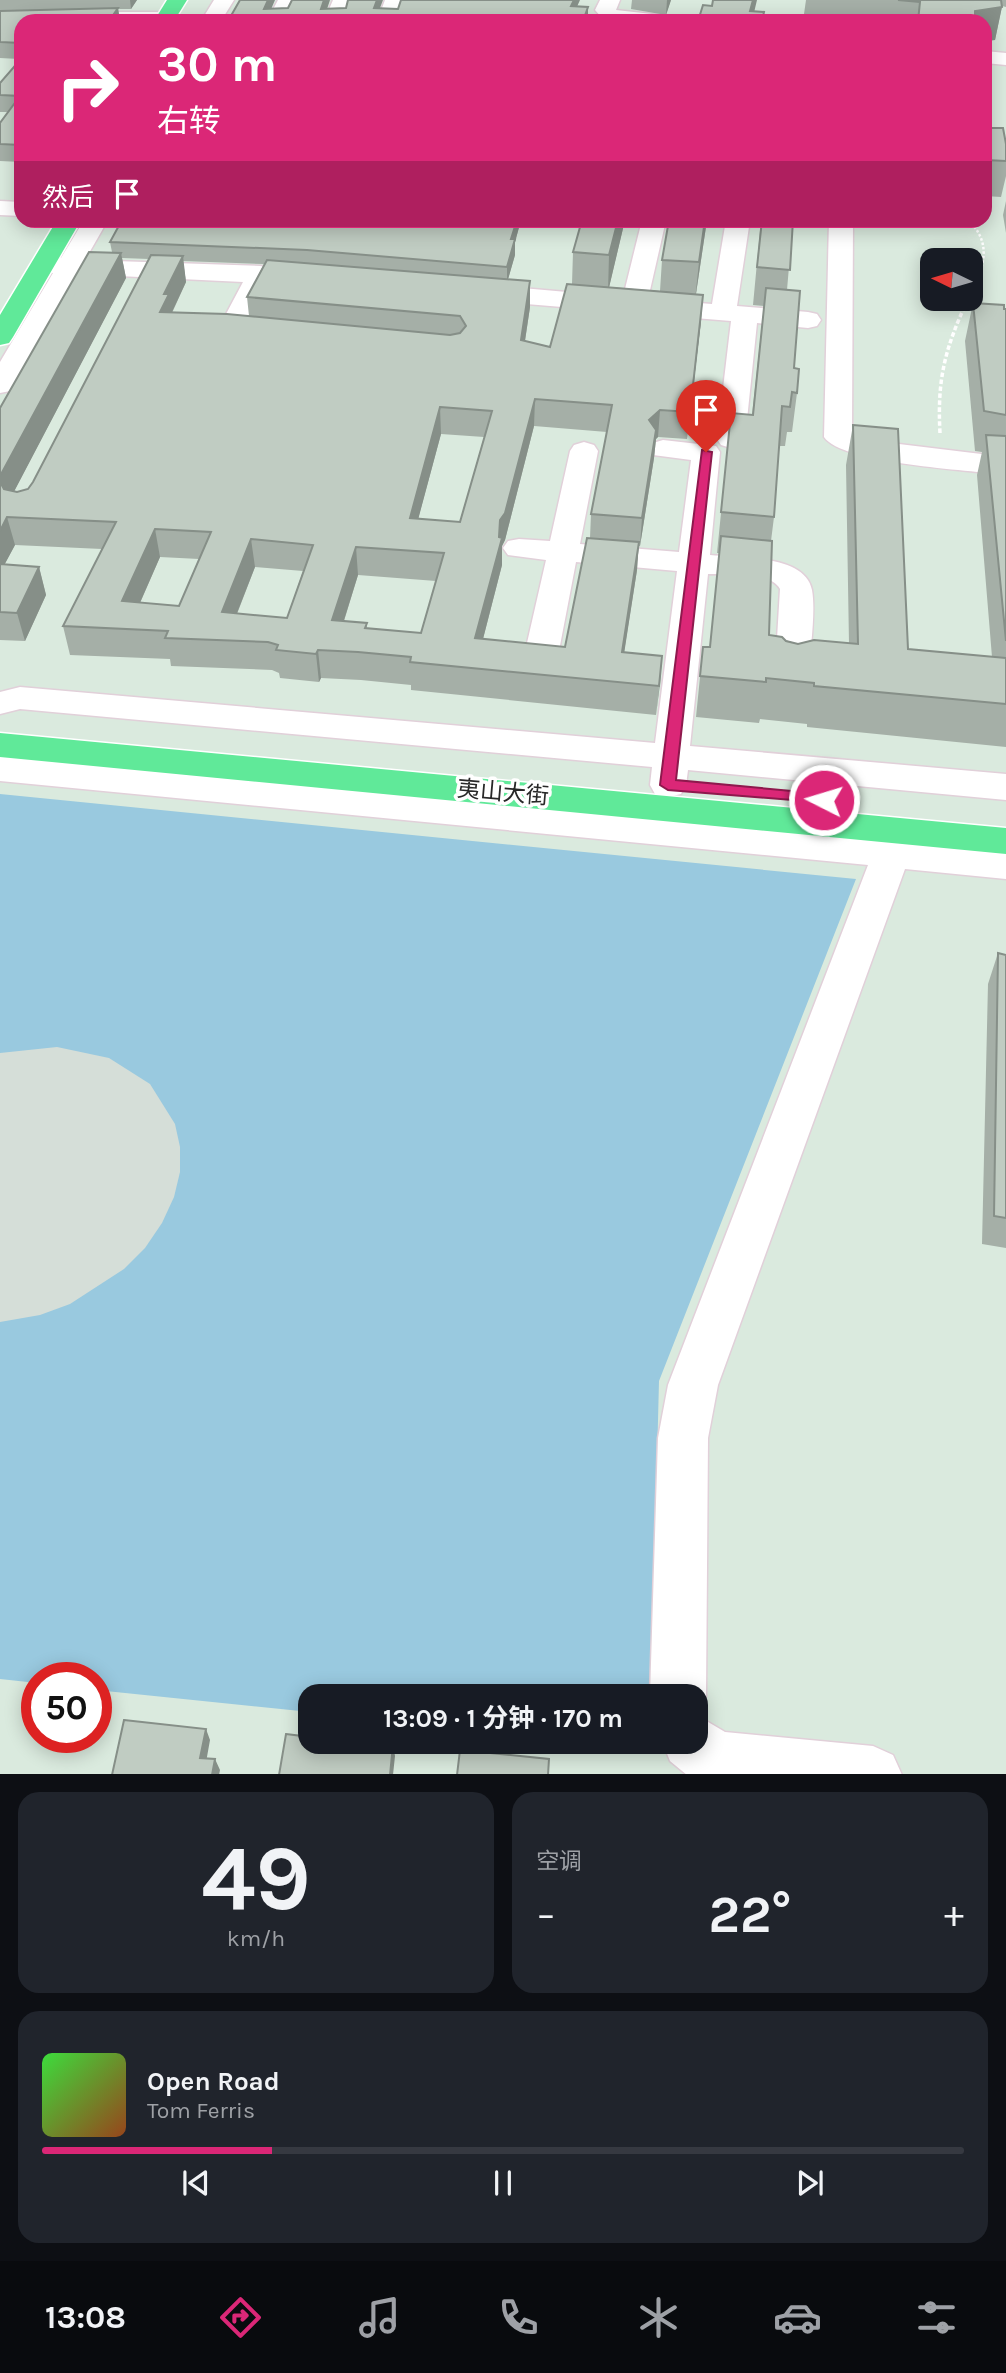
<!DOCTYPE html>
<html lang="zh">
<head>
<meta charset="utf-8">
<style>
	body { margin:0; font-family:Karla,"Noto Sans SC",sans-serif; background:#20242c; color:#f1f3f6; height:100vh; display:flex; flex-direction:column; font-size:26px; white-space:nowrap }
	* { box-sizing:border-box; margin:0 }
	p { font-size:23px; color:#9ea1a6 }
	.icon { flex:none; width:38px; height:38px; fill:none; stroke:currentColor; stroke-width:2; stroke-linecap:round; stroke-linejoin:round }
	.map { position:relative; height:1774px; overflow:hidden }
	.drawer { display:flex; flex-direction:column; gap:18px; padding:18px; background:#0d0f14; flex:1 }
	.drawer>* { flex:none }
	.top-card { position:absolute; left:14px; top:14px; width:978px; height:214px; border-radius:21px; box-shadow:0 4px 18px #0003; background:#db2777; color:#fff; overflow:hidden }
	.needle { width:46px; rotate:275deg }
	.controls { position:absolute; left:920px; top:248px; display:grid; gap:14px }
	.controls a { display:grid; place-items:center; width:63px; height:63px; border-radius:14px; background:#171b24; box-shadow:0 4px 18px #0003; font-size:35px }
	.speed { position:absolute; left:21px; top:1662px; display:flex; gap:14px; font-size:35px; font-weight:700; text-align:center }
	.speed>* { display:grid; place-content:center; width:91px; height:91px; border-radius:50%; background:#171b24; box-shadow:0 4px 18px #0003; line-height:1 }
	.speed .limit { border:10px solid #d22; background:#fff; color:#111 }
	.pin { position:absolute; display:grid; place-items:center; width:60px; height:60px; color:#fff; margin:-72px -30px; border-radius:50% 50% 50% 0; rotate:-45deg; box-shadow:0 0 7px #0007 }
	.pin .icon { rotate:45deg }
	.me { position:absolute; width:77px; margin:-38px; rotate:275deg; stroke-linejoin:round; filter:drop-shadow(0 0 5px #0008) }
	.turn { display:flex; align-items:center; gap:24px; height:147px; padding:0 28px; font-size:32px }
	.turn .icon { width:91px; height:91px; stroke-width:2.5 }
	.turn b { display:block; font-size:49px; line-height:60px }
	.then { display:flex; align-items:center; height:66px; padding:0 28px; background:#0003; gap:14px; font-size:26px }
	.big { font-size:52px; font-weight:700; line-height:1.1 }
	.drawer .widget { flex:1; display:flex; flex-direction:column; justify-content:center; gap:10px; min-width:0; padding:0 24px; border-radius:21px; background:#20242c }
	.drawer .dial { align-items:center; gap:0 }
	.dial b { font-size:91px; line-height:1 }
	.song { display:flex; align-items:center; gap:21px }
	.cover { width:84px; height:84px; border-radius:10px; background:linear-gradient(135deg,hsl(120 70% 55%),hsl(20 70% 35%)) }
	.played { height:7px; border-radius:4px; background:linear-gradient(90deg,#db2777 25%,#363941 25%) }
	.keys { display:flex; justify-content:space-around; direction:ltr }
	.heat { display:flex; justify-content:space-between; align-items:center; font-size:38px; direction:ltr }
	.drawer .tiles { flex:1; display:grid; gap:18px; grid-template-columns:1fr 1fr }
	.widget:last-child { grid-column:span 2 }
	.trip { position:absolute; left:298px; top:1684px; width:410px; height:70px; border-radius:21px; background:#171b24; box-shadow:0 4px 18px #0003; font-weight:700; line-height:70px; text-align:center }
	.tabs { display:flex; height:112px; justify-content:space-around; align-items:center; background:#090b0e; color:#9ea1a6 }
	.tabs .icon { width:49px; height:49px }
	.tabs .selected { color:#db2777 }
	.tabs b { font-size:32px; color:#f1f3f6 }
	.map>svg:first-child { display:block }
</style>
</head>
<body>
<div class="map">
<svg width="1006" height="1775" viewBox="0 0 1006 1775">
	<rect width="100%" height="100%" fill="#daeade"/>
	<!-- green -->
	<path fill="#99c9df" d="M0 794 856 879 659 1381 651 1696H310V1712L96 1690V1678H37V1683L0 1679Z"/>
	<!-- plaza -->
	<path fill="#d5ded8" d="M57 1047 109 1058 150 1084 175 1124 180 1147V1172L174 1197 162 1223 145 1248 124 1269 70 1304 40 1315 0 1322V1053Z"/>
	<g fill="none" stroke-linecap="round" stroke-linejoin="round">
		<defs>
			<path id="minor" d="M214 0H234L221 21H201Z
				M278 0H298L287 21H267Z
				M333 0H353L344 21H324Z
				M385 0H405L397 21H377Z
				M600 0H620L616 10 661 15 671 21 603 19 595 10Z
				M0 12H166L176 18 174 21H21V24H0Z
				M985 51 1006 53V65L985 63Z
				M0 201 21 202V216L0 215Z
				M84 220H108L85 260 260 266 319 273 323 278 319 283H268L246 325 273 328 277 334 273 340C257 344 237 341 221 337L217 331 243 282 77 274 14 385 10 391 0 393V362L53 273 34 270 31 265 34 260 61 258Z
				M642 220H666L648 299 712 304 726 220H750L737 306 808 312 817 314 821 320 817 326 808 328 757 323 745 439 741 445 731 448 721 445 717 439 731 321 478 300 469 297 465 292 469 287 478 284 623 297Z
				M829 220H853L852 433 866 440 1006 457V475C970 470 842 464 824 437Z
				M663 440 716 446 720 452 710 555C738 558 805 554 812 590 816 612 810 649 809 672L804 680 792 683 780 680 775 672 780 589C770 571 727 575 708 574L690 746 1006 774V800L688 770 686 785 681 794 668 797 655 794 650 785 652 767 20 709 0 714V692L20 687 655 743 677 571 576 562 558 656 553 664 541 667 529 664 524 656 546 560 508 555 503 548 508 541 519 539 550 541 570 451 574 445 584 442 594 445 598 451 580 544 679 552 691 460 653 455 649 449 653 443Z
				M0 757 1006 851V879L905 869 718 1385 708 1438 706 1696 698 1716 725 1732 873 1746 893 1755 902 1775H687L670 1761 662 1741H695V1696H650L658 1438 668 1385 868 865 0 781Z"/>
			<path id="major" d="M167 0H187L174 21H154Z
				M57 220H81L13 337 9 343 0 345V315Z
				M0 733 1006 828V854L0 757Z"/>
		</defs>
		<!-- minor casing -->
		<use href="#minor" stroke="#e1d0d9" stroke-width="3"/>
		<!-- major casing -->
		<use href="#major" stroke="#fff" stroke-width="3"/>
		<!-- path-far1 -->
		<path stroke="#fff" stroke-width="2.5" stroke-dasharray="2.5 2" stroke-linecap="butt" d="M985 84 987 131
			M968 220C987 238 987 256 977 280"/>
		<!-- path -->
		<path stroke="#fff" stroke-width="3.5" stroke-dasharray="4.5 2.5" stroke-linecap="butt" d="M971 293 978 278
			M940 433C937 379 945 348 968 299"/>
		<!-- minor -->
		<use href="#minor" fill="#fff" fill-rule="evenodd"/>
		<!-- major -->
		<use href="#major" fill="#60e999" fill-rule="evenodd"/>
	</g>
	<!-- wall -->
	<path fill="#a5afa7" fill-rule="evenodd" d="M0 0H137L131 9H118L120 21H21V162L0 161V123L8 112H0V83L14 67 19 59 0 58V11L38 10H0Z
		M632 0H671L666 15 631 9Z
		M806 0H1006V7L1002 6 995 40 985 41V21H803Z
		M985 128 1006 144V176L1001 197 985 196Z
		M1006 201V233L1003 215Z
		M122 220H521L515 242V255L508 279 530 281V307L525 341 550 347 572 284 573 252 582 220H625L609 287 660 291 662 260 707 220 696 294 701 321 687 439 658 437 656 439 654 458 640 546H638L637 570 624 652 662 656 656 715 411 690V685L361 680 321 678 319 682 280 678 279 673 272 670 171 666 170 659 70 655 63 626 102 549 15 545 4 565 39 567 46 595 25 641 0 640V408L112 252 110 242ZM122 258 149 259 33 482 28 489 17 492 14 491 126 278ZM183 261 264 264 247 297 249 316 172 313 186 282ZM534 426 607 432 591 514 590 538 565 647 483 639 502 565V546L505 540ZM441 434 484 437 460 522 418 519ZM160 557 199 559 179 606 140 603ZM255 567 303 571 287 618 237 614ZM358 575 436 581 421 633 367 628V623L344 621Z
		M761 220H793L787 290 794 368 797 393 792 432H787L785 446H779L774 517 771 541 769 635 798 644 849 643 846 465 853 425 908 649 992 657 977 475 982 452 975 451 965 341 973 303 1006 309V747L807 727V724L760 719 759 723 696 717 703 647H710L719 553H717L731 413 752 415 764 306 753 305Z
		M998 953 1006 955V1248L982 1244 988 984Z"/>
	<!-- shaded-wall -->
	<path fill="#868f88" d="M130 0H137L131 9Z
		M268 0H275L266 21 264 9Z
		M324 0H330L323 21 321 9Z
		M377 0H383L375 21 374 8Z
		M574 0H580L571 20V6Z
		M667 0H671L666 15Z
		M753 0H757L752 21 750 11Z
		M588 7V21H583Z
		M1002 7 995 40 985 41V21H973L975 11Z
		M118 8 120 21H109Z
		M517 220H521L515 242V255L507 283V267L511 239Z
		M618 220H625L608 292 609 255Z
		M705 220H707L695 300 699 262Z
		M121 253 126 278 6 507 0 485V476Z
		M183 256 186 282 172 312 173 320 160 312 164 294Z
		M530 281V307L521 367V340Z
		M703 295 701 321 687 439Z
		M535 399 534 426 505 540 502 546V565L476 666 475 638 499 537 500 520Z
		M440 407 441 434 411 546 410 518Z
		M660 410 658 437 656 439 654 458 640 546 649 420Z
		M7 517 15 545 0 573V531Z
		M155 529 160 557 128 630 122 601Z
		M251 539 255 567 226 641 222 612Z
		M639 542 637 570 620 680 622 652Z
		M356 547 358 575 335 649 332 620Z
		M39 567 46 595 25 641 17 613Z
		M318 650 321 678 319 682 316 654Z
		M662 656 660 684 656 715 659 686Z
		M206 1729 210 1740 205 1768 200 1758Z
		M393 1745 395 1756 393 1775H390Z
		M215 1759 220 1770 219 1775H212Z"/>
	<!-- building -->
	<path fill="#c0ccc2" stroke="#868f88" stroke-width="2" fill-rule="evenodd" d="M240 0H268L264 9 288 8 292 0H324L321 9 346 8 348 0H377L374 8 398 9 401 0H574L571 6 588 7 583 21H228Z
		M713 0H753L750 11 764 12 762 21H698L703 5 712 6Z
		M898 0H1001L1002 7 975 11V21H918L920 2Z
		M118 8 109 21H21V43L0 42V11Z
		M21 56V145L0 144V123L20 96 0 95V83L14 67Z
		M985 128H1003L1006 144V161L985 160Z
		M122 220H517L511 239H515L507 267 307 250 110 242Z
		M582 220H618L609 255 573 252Z
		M669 220H705L699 262 662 260Z
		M762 220H793L790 270 757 267Z
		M89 252 121 253 0 476V408Z
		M151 255 183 256 164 294H169L160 312 227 314 450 335 460 333 466 326 460 316 247 297 267 260 530 281 521 340 550 347 567 284 703 295 690 412 660 410 649 420 656 430 642 518 591 514 612 405 535 399 505 513 500 520 499 537 502 538 475 638 565 647 587 538 639 542 622 652 662 656 659 686 410 662 411 657 358 652 318 650 316 654 276 650 278 645 268 642 165 638 168 631 63 626 116 522 7 517 0 531V482L4 489 17 492 28 489 33 482ZM440 407 492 411 460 522 410 518ZM155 529 211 532 179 606 122 601ZM251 539 313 545 287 618 222 612ZM356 547 444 553 421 633 365 628 367 623 332 620Z
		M766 288 800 291 794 368 799 369 797 393 792 392 790 407 782 406 774 517 721 512 731 413 753 415Z
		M973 303 1004 305V309H1006V415L984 411Z
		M853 425 898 429 908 649 1006 658V704L814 686V683L766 678V682L700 676 703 647H710L721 536 772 541 769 635 782 637 786 641 798 644 814 640 858 644Z
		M986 435 1006 436V641Z
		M0 564 39 567 17 613 0 612Z
		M998 953 1006 955V1218L994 1216Z
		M124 1720 206 1729 200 1758 215 1759 212 1775H112Z
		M286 1734 310 1737V1741H353L393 1745 390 1775H279Z
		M460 1750 549 1759 548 1775H457Z"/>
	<!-- route -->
	<path fill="#db2777" stroke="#8e194d" stroke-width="2" d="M702 450 712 452 676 780 824 794 831 800 829 803 668 790 660 785Z"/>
	<g text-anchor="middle" stroke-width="7" stroke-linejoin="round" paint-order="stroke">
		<!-- street labels -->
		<g font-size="23" fill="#282828" stroke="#fff">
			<text transform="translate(503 792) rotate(5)" y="8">夷山大街</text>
		</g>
	</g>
</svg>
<div class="controls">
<a><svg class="needle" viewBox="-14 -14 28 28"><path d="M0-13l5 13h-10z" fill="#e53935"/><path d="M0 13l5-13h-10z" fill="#9ea1a6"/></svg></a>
</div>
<div class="speed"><div class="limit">50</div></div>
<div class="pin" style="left:706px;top:452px;background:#d93025"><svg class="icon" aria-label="arrive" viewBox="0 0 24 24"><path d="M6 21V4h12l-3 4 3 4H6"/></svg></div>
<svg class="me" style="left:824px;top:800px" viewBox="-20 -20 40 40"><circle r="17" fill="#db2777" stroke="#fff" stroke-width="3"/><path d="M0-11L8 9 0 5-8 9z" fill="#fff"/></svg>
<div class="trip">13:09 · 1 分钟 · 170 m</div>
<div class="top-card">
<div class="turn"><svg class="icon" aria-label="right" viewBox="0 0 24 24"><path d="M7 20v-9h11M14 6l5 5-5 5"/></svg><div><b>30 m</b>右转</div></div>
<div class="then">然后<svg class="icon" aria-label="arrive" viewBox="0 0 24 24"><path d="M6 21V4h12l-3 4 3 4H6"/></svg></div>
</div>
</div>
<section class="drawer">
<div class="tiles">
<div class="widget dial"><b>49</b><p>km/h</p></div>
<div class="widget"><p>空调</p>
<div class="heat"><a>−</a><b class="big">22°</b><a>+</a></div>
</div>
<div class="widget">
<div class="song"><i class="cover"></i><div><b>Open Road</b><p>Tom Ferris</p></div></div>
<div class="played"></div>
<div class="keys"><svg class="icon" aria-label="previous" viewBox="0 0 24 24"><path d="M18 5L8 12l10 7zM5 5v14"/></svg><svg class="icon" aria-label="pause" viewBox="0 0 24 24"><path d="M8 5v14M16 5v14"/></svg><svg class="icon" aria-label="next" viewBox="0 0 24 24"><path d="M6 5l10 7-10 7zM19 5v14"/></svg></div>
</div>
</div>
</section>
<nav class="tabs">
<b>13:08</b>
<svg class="icon selected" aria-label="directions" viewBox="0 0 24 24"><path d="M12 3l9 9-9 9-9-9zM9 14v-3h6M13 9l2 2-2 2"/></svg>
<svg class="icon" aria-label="music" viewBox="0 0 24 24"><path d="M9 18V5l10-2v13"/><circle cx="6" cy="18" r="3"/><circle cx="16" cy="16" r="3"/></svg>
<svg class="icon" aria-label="phone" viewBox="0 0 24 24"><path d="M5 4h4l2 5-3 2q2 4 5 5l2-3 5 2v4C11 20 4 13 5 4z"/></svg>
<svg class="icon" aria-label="climate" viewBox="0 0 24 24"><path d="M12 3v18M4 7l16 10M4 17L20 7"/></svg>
<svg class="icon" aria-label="car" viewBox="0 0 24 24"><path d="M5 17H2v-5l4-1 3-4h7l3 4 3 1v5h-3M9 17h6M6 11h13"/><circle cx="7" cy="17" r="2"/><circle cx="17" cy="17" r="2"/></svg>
<svg class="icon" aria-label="filters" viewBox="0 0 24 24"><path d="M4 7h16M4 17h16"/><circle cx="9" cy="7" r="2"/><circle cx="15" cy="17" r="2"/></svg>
</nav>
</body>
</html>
